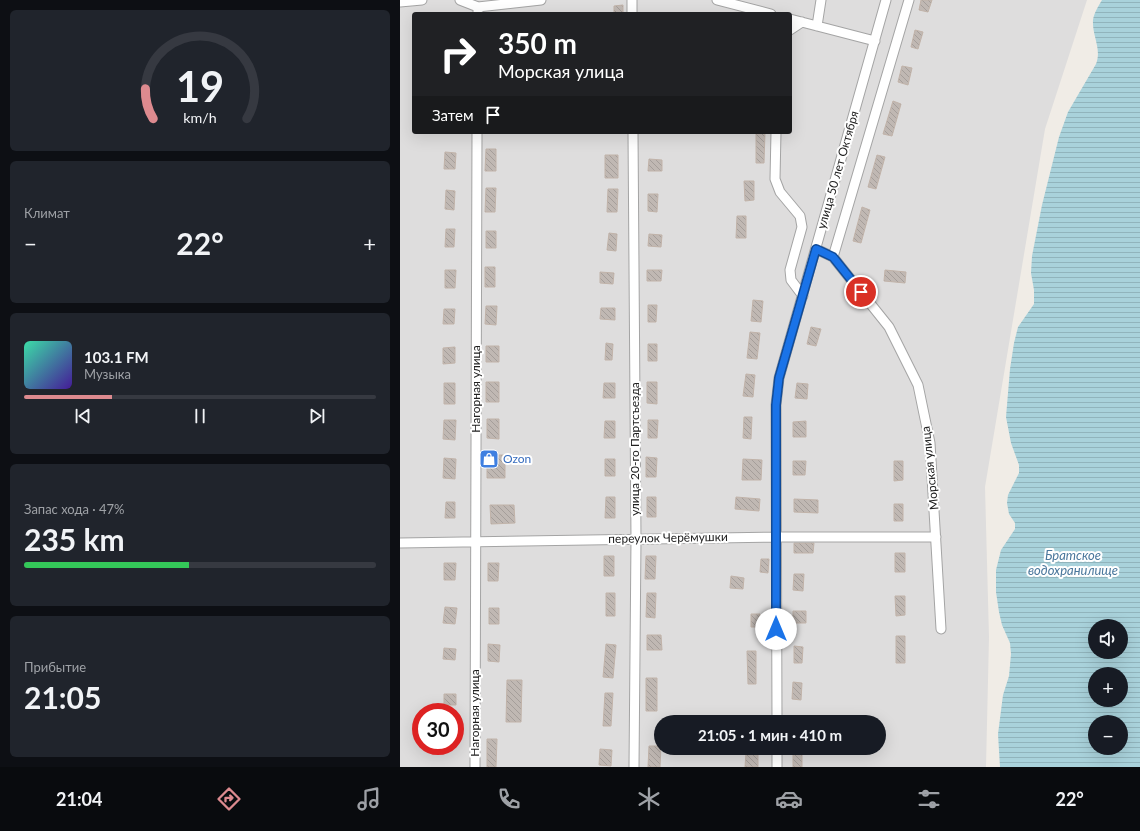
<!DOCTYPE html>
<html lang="ru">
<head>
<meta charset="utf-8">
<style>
	body { margin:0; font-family:Lato,sans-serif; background:#20242c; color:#f1f3f6; height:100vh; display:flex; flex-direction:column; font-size:15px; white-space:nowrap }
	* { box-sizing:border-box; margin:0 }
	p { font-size:13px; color:#9ea1a6 }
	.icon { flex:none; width:22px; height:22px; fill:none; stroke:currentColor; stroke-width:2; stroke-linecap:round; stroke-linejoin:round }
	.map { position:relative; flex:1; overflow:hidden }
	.drawer { display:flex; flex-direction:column; gap:10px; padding:10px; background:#0d0f14; width:400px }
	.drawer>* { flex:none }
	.top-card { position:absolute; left:12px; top:12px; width:380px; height:122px; border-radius:4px; box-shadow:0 4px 16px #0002; background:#202124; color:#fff; overflow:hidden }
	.tools { position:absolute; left:688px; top:619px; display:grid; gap:8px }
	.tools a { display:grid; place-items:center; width:40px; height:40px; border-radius:50%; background:#171b24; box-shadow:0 4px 16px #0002; font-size:20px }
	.speed { position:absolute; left:12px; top:703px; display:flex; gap:8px; font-size:20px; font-weight:700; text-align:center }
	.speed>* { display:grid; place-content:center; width:52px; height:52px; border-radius:50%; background:#171b24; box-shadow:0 4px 16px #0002; line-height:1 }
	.speed .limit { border:6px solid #d22; background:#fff; color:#111 }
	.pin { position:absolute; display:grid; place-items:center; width:34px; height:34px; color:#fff; margin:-17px; border:2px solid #fff; border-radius:50%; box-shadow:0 1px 4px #0007 }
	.me { position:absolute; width:44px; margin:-22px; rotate:0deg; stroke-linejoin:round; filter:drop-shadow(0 0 3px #0008) }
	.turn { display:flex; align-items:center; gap:14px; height:84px; padding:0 20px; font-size:18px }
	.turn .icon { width:52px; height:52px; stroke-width:2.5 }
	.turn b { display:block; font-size:28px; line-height:34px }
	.then { display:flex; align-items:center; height:38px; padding:0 20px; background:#0003; gap:8px; font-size:15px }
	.big { font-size:30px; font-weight:700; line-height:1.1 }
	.drawer .tile { flex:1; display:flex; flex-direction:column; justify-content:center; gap:6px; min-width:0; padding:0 14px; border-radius:6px; background:#20242c }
	.drawer .dial { align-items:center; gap:0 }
	.dial svg { height:104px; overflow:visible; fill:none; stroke:#363941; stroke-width:7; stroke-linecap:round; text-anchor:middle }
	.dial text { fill:#f1f3f6; stroke:none }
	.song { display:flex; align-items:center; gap:12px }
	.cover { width:48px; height:48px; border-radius:6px; background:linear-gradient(135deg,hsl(160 70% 55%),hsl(260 70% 35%)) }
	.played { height:4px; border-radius:2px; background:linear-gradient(90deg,#dd8a8f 25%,#363941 25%) }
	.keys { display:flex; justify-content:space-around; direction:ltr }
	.heat { display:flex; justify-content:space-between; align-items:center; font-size:22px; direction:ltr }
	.charge { height:6px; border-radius:3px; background:linear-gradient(90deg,#34c759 47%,#363941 0) }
	.trip { position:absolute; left:254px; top:715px; width:232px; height:40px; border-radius:20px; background:#171b24; box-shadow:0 4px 16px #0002; font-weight:700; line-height:40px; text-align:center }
	.dock { display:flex; height:64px; justify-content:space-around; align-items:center; background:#090b0e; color:#9ea1a6 }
	.dock .icon { width:28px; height:28px }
	.dock .active { color:#dd8a8f }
	.dock b { font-size:18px; color:#f1f3f6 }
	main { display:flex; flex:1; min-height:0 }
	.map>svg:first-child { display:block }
</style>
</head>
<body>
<main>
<section class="drawer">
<div class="tile dial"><svg viewBox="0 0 100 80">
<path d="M14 69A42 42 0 1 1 86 69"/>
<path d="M14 69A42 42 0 0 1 8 46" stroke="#dd8a8f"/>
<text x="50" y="56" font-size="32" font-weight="700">19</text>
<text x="50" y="72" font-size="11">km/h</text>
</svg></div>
<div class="tile"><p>Климат</p>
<div class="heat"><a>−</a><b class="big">22°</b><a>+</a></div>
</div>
<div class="tile">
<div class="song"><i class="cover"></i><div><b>103.1 FM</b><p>Музыка</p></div></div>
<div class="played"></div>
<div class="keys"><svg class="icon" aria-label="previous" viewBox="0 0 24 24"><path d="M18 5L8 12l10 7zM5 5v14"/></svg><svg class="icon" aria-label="pause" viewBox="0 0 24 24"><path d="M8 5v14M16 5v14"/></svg><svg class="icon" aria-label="next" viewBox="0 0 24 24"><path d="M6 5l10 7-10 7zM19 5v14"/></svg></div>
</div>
<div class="tile"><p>Запас хода · 47%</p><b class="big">235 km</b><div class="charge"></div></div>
<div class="tile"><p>Прибытие</p><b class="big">21:05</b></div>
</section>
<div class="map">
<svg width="740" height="767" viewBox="0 0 740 767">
	<defs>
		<pattern id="water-rules" width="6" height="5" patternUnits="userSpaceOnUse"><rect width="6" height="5" fill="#a9d2db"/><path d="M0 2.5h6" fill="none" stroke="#91b4bc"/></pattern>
		<pattern id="building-back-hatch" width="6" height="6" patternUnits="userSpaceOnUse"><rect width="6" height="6" fill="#c0b8b3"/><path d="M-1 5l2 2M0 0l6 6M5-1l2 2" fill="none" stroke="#a59e9a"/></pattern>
	</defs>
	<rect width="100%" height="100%" fill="#f0ece6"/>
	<!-- residential -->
	<path fill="#dedddd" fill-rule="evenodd" d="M0 0H687L645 129 585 487 589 637 586 767H0ZM14 14H390V132H14ZM21 712H55V746H21ZM261 722H479V748H261Z"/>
	<!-- water -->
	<path fill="url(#water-rules)" fill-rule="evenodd" d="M702 0H740V767H600L598 734 603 695 609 676 611 654 610 643 602 625 599 612 596 592V570L601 550 615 529V523L609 514 607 503 608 495 619 473V465L611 443 606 417 610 369 614 343 618 327 634 304V290L631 273 632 256 642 205 659 137 668 112 696 64C702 49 692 36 693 20 694 13 698 7 702 0ZM695 626H721V652H695ZM695 674H721V700H695ZM695 722H721V748H695Z"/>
	<!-- building -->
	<path fill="url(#building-back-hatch)" stroke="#c1b3a9" d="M521 0H532L528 12 519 10Z
		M223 5V13L214 14V6Z
		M515 30 523 32 518 49 511 47Z
		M502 66 512 68 508 85 498 82Z
		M493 101 501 104 492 136 483 134Z
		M356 132H365L364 163H356Z
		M86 149H96V171H85Z
		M45 152 56 153 55 169H44Z
		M205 155H218V178H205Z
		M477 155 485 157 476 189 468 187Z
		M249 159 262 160V171H248Z
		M344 181H354V200L345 201Z
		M86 188H96L95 212H85Z
		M208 189H218L217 212H207Z
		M46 190 55 191 54 210 45 209Z
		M248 194H258L257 212 248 211Z
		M462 207 470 210 461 243 453 241Z
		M337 216H346V238H336Z
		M46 229H55L54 247H45Z
		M86 231H96V248H86Z
		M209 233 217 234 216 251 207 250Z
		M249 234 262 235 261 247 248 246Z
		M85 267H95V287H85Z
		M45 270H56L55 288H45Z
		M247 270H262L261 281H247Z
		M485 270 506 272 505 283 484 281Z
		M200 272 214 273 213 284 200 283Z
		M353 300 363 301 361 322 351 321Z
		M248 305H257L256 322H248Z
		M86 306H97L96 325 85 324Z
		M201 308H215V320L200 319Z
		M44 309H55L54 324H43Z
		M411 327 421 329 416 346 407 344Z
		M350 332 360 333 357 359 347 358Z
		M206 343 213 344 212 360H205Z
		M248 344H257V361H248Z
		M86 346H99V362H86Z
		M55 347V363L43 364V348Z
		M346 374 355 375 353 397 343 396Z
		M86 382H99V402H86Z
		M247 382H257V404L247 403Z
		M44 383H55V404H44Z
		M204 383H215V398H203Z
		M397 383 408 384 407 399 395 398Z
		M344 417H352L351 439 343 438Z
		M87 419H99V439L87 438Z
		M44 420H56L55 440 43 439Z
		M248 420H258L257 438H248Z
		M205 421H215V438H204Z
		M406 421V437H393V422Z
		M87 455H105V478H87Z
		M246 457 257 458 256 477H246Z
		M44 458 56 459 55 479 43 478Z
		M205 459H215V476H205Z
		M343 459 362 460 361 480H342Z
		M393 461H406L405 475H393Z
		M494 461H503V480L494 481Z
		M206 497H215V518H205Z
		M247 497H256V517H247Z
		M336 497 360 499 359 511 335 509Z
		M394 499 418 500V513L394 512Z
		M46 502H55V518H45Z
		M494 504H503V521H494Z
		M90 505H114L115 523 91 524Z
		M394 543H414L413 553H394Z
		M495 553H505V572H495Z
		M204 556H214V576H204Z
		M246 556H256L255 579H245Z
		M361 559H369L368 573 360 572Z
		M44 563H56L55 580H44Z
		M88 563H99L98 581H88Z
		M394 574H404L403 591 393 590Z
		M331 576 344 578 343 589 330 588Z
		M206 593H215V616H206Z
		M247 593H256L255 618 246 617Z
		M495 596H505V615L496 616Z
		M45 607 57 608 55 624 43 623Z
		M89 608H99V624H89Z
		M393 611H406V623H393Z
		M351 614H360V627H351Z
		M247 635H261L262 650H247Z
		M496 636H505V663H496Z
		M88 644 100 645 99 662 88 661Z
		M206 644 216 645 213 678 203 677Z
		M394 646 403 647 402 663H394Z
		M44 648 56 649 55 660 43 659Z
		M347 651H356V684H348Z
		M246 678H257V711H246Z
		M107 680H122L121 722H106Z
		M393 682 402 683 401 700 392 699Z
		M205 693H213L211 726H203Z
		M44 694H56V705H44Z
		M352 716H362V722H352Z
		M87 739H97L96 767H87Z
		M249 746H261L260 767H248Z
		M200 749 212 750 211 766 199 765Z
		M393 750H402V767H393Z
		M346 753H358V767H345Z"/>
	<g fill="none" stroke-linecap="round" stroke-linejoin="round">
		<defs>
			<path id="minor" d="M60 0 78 7
				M232 0V14
				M317 0 371 14
				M0 2 22 0
				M78 14V7L141 0
				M390 19 475 41
				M417 26 421 0
				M390 30 402 22
				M233 132 236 539 234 767
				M376 132 375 179 380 192 400 216 402 227 390 270 391 280 403 296
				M416 249 433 257 489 327 518 385 530 443 541 629
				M433 257 509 0
				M0 543 376 537H536
				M377 722 376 405 379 378 486 0
				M377 748V767
				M75 767 77 132"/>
		</defs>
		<!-- minor casing -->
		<use href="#minor" stroke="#a4a4a4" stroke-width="11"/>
		<!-- minor -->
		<use href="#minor" stroke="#fff" stroke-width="9"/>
	</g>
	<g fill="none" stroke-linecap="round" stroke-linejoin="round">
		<defs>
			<path id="route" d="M376 629V405L379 378 416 249 433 257 461 292"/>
		</defs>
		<!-- route casing -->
		<use href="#route" stroke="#114b97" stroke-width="10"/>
		<!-- route -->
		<use href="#route" stroke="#1a73e8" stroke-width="7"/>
	</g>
	<!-- icons -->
	<defs>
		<symbol id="shop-square" viewBox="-11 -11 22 22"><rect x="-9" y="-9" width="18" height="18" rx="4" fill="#3f7fe0" stroke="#fff"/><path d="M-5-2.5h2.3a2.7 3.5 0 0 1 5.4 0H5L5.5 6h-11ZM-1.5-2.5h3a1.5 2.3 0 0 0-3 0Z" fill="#fff"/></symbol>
	</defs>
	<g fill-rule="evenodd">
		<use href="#shop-square" x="78" y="448" width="22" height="22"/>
	</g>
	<g text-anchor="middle" stroke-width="4" stroke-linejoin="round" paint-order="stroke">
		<!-- street labels -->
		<g font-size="12" fill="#202020" stroke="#fff">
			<text transform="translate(438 170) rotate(-74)" y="4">улица 50 лет Октября</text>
			<text transform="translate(76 389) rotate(-90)" y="4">Нагорная улица</text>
			<text transform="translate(235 449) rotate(-90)" y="4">улица 20-го Партсъезда</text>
			<text transform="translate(530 468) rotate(-96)" y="4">Морская улица</text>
			<text transform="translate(268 538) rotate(-1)" y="4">переулок Черёмушки</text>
			<text transform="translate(75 713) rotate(-90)" y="4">Нагорная улица</text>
		</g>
		<!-- shop labels -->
		<g font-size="12" fill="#366cbe" stroke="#fff" text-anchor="start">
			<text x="103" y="463">Ozon</text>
		</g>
		<!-- water labels -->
		<g font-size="13" font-style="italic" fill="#4a779c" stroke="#fff">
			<text x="673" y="560">Братское<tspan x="673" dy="15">водохранилище</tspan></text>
		</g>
	</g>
</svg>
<div class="tools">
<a><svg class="icon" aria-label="sound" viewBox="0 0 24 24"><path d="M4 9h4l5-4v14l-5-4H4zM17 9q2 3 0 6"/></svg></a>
<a>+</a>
<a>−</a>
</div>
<div class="speed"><div class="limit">30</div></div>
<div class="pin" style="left:461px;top:292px;background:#d93025"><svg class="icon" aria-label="arrive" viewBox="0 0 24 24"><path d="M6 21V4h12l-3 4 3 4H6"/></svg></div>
<svg class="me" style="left:376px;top:629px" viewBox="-20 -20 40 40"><circle r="19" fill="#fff"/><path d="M0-13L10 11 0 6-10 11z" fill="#1a73e8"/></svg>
<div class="trip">21:05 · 1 мин · 410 m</div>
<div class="top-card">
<div class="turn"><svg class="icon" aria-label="right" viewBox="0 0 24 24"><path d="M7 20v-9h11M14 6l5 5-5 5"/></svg><div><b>350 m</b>Морская улица</div></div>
<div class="then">Затем<svg class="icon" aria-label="arrive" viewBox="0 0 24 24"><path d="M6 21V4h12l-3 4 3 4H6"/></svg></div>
</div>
</div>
</main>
<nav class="dock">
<b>21:04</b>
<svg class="icon active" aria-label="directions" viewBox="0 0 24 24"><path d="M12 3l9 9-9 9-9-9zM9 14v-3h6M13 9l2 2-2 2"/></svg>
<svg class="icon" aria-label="music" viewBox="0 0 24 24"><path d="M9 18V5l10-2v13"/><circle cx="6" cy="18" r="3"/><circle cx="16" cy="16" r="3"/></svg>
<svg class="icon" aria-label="phone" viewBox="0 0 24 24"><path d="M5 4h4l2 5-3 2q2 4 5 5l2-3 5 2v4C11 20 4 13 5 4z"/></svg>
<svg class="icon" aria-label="climate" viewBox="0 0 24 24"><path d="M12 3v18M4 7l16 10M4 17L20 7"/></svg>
<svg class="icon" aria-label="car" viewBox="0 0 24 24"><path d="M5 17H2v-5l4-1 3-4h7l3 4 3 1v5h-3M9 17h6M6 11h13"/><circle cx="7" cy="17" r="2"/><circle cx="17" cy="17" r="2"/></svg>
<svg class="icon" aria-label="filters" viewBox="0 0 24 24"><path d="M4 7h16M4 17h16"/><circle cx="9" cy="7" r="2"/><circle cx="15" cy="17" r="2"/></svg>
<b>22°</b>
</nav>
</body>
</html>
